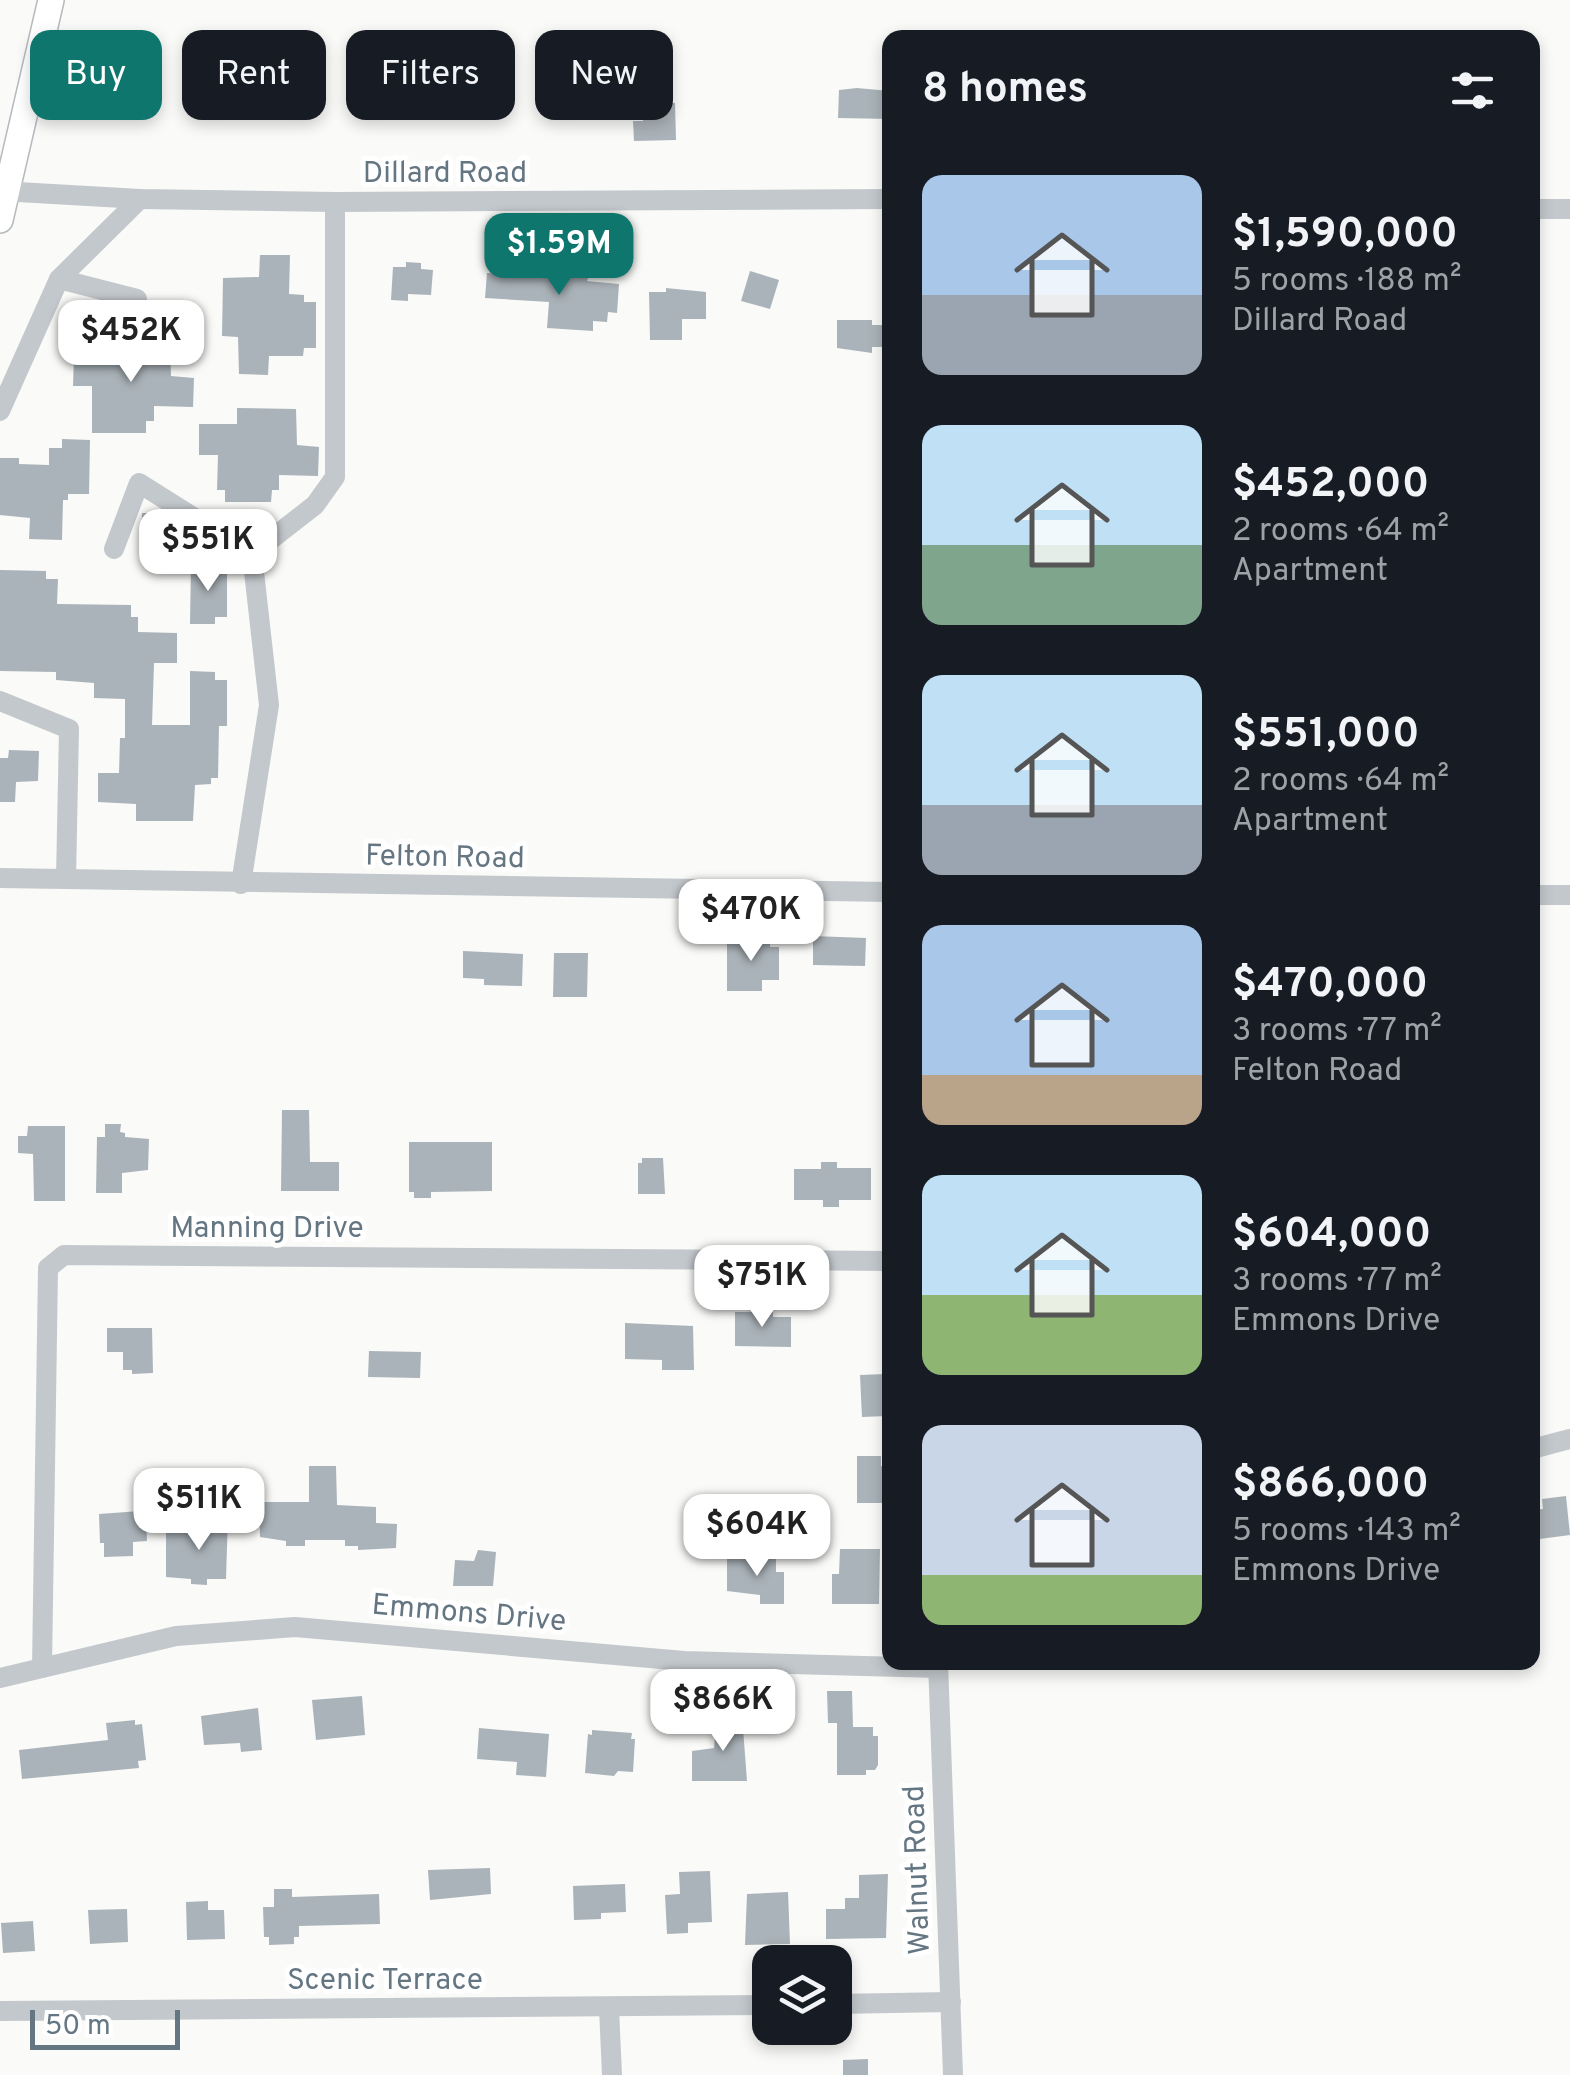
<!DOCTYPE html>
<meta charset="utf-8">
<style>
:root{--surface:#171b24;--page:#20242c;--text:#f1f3f6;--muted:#9ea1a6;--accent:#0f766e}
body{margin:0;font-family:Overpass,sans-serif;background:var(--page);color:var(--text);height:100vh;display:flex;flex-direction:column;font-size:38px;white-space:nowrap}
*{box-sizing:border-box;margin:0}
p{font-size:32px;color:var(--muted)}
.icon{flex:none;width:55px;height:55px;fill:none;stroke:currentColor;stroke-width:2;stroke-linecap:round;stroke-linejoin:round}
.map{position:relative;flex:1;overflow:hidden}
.drawer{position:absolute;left:882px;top:30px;width:658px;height:1640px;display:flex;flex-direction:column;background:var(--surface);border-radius:20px;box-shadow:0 5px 15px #0003}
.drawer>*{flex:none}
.banner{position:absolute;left:30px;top:30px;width:702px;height:90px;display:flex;gap:20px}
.tools{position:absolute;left:752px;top:1945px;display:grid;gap:20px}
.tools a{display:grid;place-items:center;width:100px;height:100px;border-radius:20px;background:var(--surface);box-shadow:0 5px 15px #0003;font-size:50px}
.scale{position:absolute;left:30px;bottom:25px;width:150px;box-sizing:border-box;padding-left:10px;border:5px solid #657683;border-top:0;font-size:28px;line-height:35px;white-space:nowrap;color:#657683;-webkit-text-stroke:8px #fff;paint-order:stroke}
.price{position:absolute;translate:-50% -85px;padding:0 22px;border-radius:20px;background:#fff;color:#222;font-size:32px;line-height:65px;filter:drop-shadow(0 2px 5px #0008)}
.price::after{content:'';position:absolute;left:50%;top:60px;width:30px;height:22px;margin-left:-15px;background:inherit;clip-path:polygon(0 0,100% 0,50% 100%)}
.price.current{background:var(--accent);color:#fff}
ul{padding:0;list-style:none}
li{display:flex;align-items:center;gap:30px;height:250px;padding:0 40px}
li span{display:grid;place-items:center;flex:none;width:280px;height:200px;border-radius:20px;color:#555}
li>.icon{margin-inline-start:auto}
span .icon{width:120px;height:120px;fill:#fffc;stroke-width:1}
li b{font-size:42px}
h2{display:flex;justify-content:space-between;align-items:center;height:120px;padding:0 40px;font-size:42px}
.tag{padding:0 35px;border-radius:20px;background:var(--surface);box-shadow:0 5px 15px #0003;font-size:35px;line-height:90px}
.tag.current{background:var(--accent);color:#fff}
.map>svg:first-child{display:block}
</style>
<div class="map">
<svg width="1570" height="2075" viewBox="0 0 1570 2075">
<rect width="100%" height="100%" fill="#fafaf8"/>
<g fill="#aab3b9">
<path d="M597 77V91H604V120H554V102H568V92H573V78Z"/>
<path d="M857 88 890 91V119L838 118 839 90Z"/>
<path d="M642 103H675L676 140 634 141 633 121H643Z"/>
<path d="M260 255H290L289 294 304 295V302H316V348H304L303 356H269L268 375 239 374 238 337 222 336 223 278 259 277Z"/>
<path d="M406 262 421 263V269L433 270 431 295 408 294V301L391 300 393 267H406Z"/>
<path d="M750 271 779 280 770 309 741 301Z"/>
<path d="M487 273 588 278 587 281 619 284 617 313 608 312 607 322 593 321V331L547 328 549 302 485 298Z"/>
<path d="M666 288 706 292V319H682V340H650L649 292H666Z"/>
<path d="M837 320H872V325H886V347H872V353L837 348Z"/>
<path d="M112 339 170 340 171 376 194 378 193 407 154 406V421H146V433H92V386H73L74 356 112 355Z"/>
<path d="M237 408 296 409 297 445 319 447 318 476 279 475V490H272L271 502H225V490H217L218 455H199V424H237Z"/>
<path d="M62 439 90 440 89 494H68V500H63L62 540 29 539 30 518 0 515V458H19V464L49 465V448H62Z"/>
<path d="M142 513H158L157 520 175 522 174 555H140Z"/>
<path d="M191 564 216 565V571H227V617H215V624H190Z"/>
<path d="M0 570 46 571V579H58L57 604 131 605V617H138V632L177 633V663H154L152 725H190V671L215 672V680H227V726H219L218 778H211V784L195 785 193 821H136V804L98 802V773H119L120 738H125V699L94 698V683L56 680V672L0 671Z"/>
<path d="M9 750 39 751 38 781 16 782 15 802H0V758H8Z"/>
<path d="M813 936 866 938 865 966 813 965Z"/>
<path d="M727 938H753V943H770V947H779V980H762V991H727Z"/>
<path d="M463 951 523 954 522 986 484 985V979L463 978Z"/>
<path d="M554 953H588L587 997H553Z"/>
<path d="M282 1110H309L310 1162H339V1191H281Z"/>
<path d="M105 1124H121L120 1132 125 1133V1137L149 1139 148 1170 122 1173V1193H96L97 1137H105Z"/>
<path d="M28 1126H65V1201H34L33 1154 18 1153V1136H27Z"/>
<path d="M409 1142H492V1191L431 1192V1198H414V1192H409Z"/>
<path d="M642 1158H663L665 1194H638V1163H642Z"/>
<path d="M821 1162H837V1168H871V1200H839V1207H823V1200H794V1169H821Z"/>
<path d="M735 1312H773V1317H791V1347L735 1346Z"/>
<path d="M625 1323 693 1326 694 1370H662V1360L625 1359Z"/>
<path d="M107 1328H152L153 1373 132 1374V1370H123V1352H107Z"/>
<path d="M369 1351 421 1352 420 1378 368 1377Z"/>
<path d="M886 1374 887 1416 862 1417 860 1375Z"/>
<path d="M857 1456H881V1466H890L888 1503H857Z"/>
<path d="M309 1466H336L337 1505 376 1507V1523L397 1524 396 1548 358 1550V1546H345V1540H305V1546H286V1541L260 1537 259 1502H309Z"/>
<path d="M1566 1496 1570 1535 1532 1540V1510L1543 1509 1542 1499Z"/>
<path d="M140 1511 146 1513 147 1541 133 1542V1556L104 1557V1543H100L99 1514Z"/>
<path d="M209 1515H228L226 1579H207V1585L191 1584V1579L166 1577V1532H209Z"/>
<path d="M840 1549H880L879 1604H832V1574H839Z"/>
<path d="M478 1550 496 1552 493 1586H453L455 1560 474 1561Z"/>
<path d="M727 1559H776V1572H784V1604H760V1595L727 1591Z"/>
<path d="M827 1691H852L853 1727H873V1736H878V1765L875 1770H866V1775H837V1723H828Z"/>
<path d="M362 1696 365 1735 316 1740 312 1700Z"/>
<path d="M258 1708 262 1750 241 1752 240 1743 204 1745 201 1716Z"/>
<path d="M717 1715H742L747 1781H692V1751L714 1748Z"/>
<path d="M135 1720V1725L142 1724 146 1760 138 1761 139 1768 22 1779 19 1750 108 1740 106 1723Z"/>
<path d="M479 1728 549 1734 546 1777 516 1775 517 1762 477 1759Z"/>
<path d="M592 1730 632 1733 631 1739H635L633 1772 618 1771 614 1776 585 1773 588 1734 592 1735Z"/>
<path d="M490 1868 491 1894 430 1900 428 1870Z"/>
<path d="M710 1871 712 1922 688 1923V1933L667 1934 665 1895 680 1894 679 1872Z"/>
<path d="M888 1874 886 1938 826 1939V1909H845V1898H859V1875Z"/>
<path d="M625 1884 626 1912 601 1913V1919L574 1920 573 1886Z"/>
<path d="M274 1889H292V1897L379 1894 380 1924 299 1926V1937H294V1944L269 1945V1937H264L263 1907H274Z"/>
<path d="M788 1892 790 1944 745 1945 747 1894Z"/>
<path d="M208 1901V1910H224L225 1939 187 1940 186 1902Z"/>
<path d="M127 1909 128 1942 90 1944 88 1910Z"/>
<path d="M33 1921 35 1951 3 1953 1 1923Z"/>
<path d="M868 2059V2075H843V2060Z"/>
</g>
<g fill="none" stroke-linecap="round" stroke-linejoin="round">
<g stroke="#b5babe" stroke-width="28">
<path id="major" d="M0 220 51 0"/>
</g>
<g stroke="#c3c8cc" stroke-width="20">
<path d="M0 191 140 199 335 202 890 199"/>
<path d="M1532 209H1570"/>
<path d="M59 279 137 299"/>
<path d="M0 411 59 279 140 199"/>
<path d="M114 549 139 483 252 554"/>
<path d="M252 554 315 505 335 477V202"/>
<path d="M0 701 69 729 66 879"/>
<path d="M0 878 890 892"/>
<path d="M241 884 269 705 252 554"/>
<path d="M1532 895H1570"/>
<path d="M1532 1449 1570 1439"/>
<path d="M938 1662 953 2075"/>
<path d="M42 1668 48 1268 64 1255 890 1261"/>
<path d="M0 1678 176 1636 295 1627 684 1661 938 1668"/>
<path d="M835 2004 951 2002"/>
<path d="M609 2008 612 2075"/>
<path d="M0 2011 770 2005"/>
</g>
<use href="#major" stroke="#fff" stroke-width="25"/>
</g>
<g text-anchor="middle" stroke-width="10" stroke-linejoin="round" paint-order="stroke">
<g font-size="30" fill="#657683" stroke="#fff">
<text x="445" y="182">Dillard Road</text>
<text transform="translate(445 856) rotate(1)" y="10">Felton Road</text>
<text x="267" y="1237">Manning Drive</text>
<text transform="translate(469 1612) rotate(5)" y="10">Emmons Drive</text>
<text transform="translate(916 1870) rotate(-92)" y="10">Walnut Road</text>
<text x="385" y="1989">Scenic Terrace</text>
</g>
</g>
</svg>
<div class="tools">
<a><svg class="icon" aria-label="layers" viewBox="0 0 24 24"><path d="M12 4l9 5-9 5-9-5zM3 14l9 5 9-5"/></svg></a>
</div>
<div class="scale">50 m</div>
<b class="price current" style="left:559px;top:298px">$1.59M</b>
<b class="price" style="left:131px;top:385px">$452K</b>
<b class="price" style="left:208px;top:594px">$551K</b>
<b class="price" style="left:751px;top:964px">$470K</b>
<b class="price" style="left:762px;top:1330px">$751K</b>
<b class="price" style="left:199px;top:1553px">$511K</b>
<b class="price" style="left:757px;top:1579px">$604K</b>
<b class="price" style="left:723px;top:1754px">$866K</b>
<div class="banner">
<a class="tag current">Buy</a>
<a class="tag">Rent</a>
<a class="tag">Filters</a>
<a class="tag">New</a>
</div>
<section class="drawer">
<h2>8 homes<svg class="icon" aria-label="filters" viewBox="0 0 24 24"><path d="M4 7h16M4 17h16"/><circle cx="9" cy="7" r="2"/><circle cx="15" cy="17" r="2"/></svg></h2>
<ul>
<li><span style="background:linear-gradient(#a9c7e8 60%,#9aa5b1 0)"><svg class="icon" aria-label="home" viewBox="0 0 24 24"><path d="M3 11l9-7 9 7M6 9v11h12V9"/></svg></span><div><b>$1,590,000</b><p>5 rooms · 188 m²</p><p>Dillard Road</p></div></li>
<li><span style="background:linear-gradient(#bfe0f5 60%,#7fa58c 0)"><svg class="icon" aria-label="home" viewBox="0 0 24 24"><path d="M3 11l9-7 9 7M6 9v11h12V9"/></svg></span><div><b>$452,000</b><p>2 rooms · 64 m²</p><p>Apartment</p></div></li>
<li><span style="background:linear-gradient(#bfe0f5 65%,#9aa5b1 0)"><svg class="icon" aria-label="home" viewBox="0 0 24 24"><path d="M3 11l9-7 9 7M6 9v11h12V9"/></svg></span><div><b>$551,000</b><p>2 rooms · 64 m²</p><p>Apartment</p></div></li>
<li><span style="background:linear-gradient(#a9c7e8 75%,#b9a48a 0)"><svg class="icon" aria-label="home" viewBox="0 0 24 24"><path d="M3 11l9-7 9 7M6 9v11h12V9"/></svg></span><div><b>$470,000</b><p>3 rooms · 77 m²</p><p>Felton Road</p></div></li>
<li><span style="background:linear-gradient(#bfe0f5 60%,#8fb573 0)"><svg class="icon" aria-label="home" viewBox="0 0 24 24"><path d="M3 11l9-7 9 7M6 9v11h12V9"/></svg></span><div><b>$604,000</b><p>3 rooms · 77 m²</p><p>Emmons Drive</p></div></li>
<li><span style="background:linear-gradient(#c9d6e8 75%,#8fb573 0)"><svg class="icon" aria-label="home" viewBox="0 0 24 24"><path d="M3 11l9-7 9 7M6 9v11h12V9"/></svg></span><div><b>$866,000</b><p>5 rooms · 143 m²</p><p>Emmons Drive</p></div></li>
</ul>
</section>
</div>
